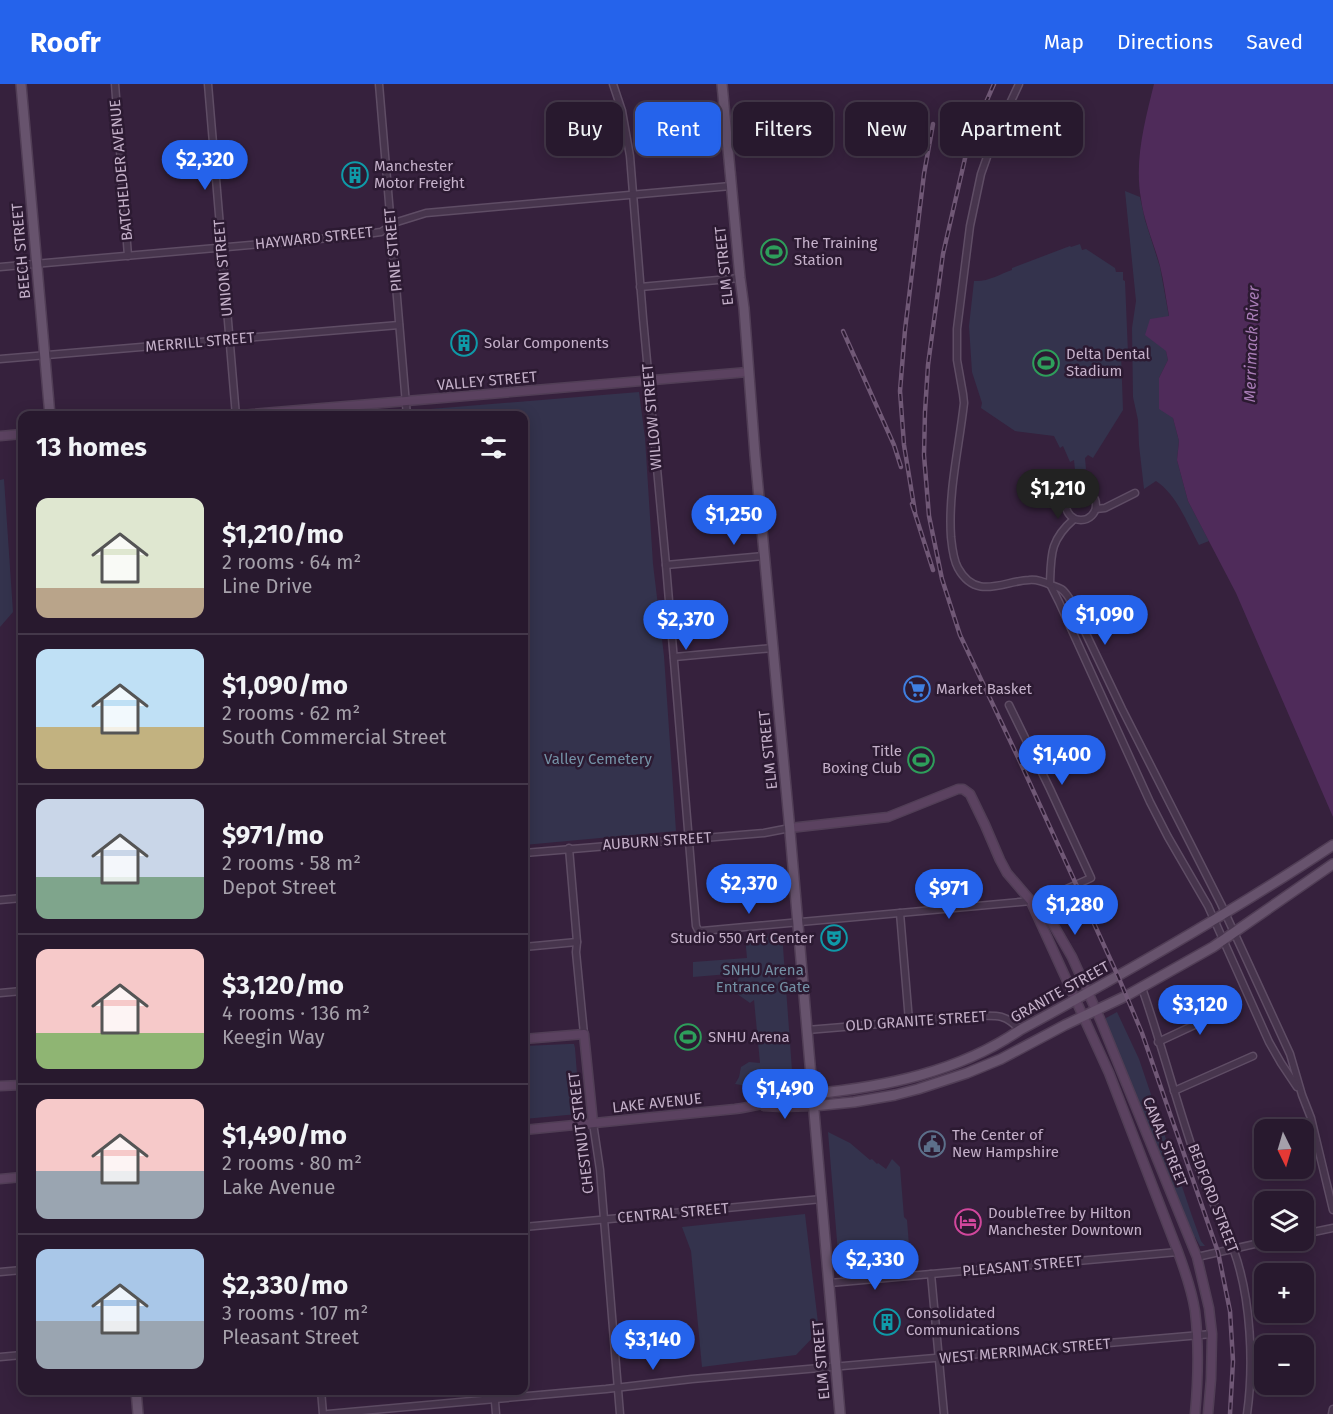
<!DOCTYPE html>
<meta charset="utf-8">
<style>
:root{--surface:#28192e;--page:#34263a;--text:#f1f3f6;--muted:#a5a0aa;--line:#44384a;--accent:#2563eb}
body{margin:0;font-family:"Fira Sans",sans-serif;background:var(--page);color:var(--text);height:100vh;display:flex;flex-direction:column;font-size:22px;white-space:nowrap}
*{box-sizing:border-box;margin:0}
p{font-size:20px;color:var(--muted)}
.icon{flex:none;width:33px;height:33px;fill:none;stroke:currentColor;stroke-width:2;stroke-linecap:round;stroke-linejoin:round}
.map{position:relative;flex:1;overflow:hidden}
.panel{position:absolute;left:18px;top:327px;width:510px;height:984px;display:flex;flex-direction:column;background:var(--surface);border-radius:12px;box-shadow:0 3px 15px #0003,0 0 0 2px var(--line)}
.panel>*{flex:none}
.hud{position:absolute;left:546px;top:18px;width:570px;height:54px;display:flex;gap:12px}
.needle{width:39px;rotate:175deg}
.fabs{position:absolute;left:1254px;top:1035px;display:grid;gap:12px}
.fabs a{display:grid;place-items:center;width:60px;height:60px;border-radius:12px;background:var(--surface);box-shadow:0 3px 15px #0003,0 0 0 2px var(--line);font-size:30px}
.price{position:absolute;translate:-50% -51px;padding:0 14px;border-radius:21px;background:var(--accent);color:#fff;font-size:20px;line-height:39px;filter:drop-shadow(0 2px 3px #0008)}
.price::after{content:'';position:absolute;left:50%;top:36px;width:18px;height:14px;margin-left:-9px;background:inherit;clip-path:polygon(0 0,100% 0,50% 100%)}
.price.selected{background:#222;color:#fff}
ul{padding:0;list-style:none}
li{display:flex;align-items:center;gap:18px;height:150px;padding:0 18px}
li+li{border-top:2px solid var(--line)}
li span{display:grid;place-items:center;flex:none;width:168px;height:120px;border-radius:12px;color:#555}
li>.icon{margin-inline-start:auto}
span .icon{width:72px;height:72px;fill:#fffc;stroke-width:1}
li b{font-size:26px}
h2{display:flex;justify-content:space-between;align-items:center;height:72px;padding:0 18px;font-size:26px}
.pill{padding:0 21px;border-radius:12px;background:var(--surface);box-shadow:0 3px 15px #0003,0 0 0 2px var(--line);font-size:21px;line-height:54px}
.pill.selected{background:var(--accent);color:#fff}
header{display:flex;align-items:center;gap:36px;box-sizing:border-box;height:84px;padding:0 30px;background:var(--accent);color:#fff}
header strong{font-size:28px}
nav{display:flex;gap:33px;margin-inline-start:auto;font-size:21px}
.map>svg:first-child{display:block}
</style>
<header>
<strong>Roofr</strong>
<nav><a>Map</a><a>Directions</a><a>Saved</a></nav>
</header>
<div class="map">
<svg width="1333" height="1330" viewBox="0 0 1333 1330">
<rect width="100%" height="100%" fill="#36213d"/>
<g fill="#34334d">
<path d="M1125 107 1140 113 1145 136 1160 183 1169 233 1166 267 1168 276 1159 294 1173 334 1179 357 1177 376 1188 417 1209 457 1199 461C1187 439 1177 411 1156 397L1144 405 1139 361 1138 336 1133 313 1132 244 1136 217Z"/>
<path d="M1080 160 1082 166 1086 165 1115 184 1116 188H1123V196L1125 197 1128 269 1121 270 1123 326 1093 374 1088 371 1085 374 1086 385 1075 386 1074 376 1070 378 1063 362 1060 364 1054 352 1015 347 981 324 982 319 972 288 969 242 974 197C988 198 1000 190 1012 186V184L1070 162 1071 163Z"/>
<path d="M639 308 645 354 653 480 664 572 676 747 524 761V332L418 331V326Z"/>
<path d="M4 395 13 528 0 543V396Z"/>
<path d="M782 849 793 1000 753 1003 735 1000 739 993 741 983 749 978 760 979 754 916 750 919 733 907 741 889 693 893V878L747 874 745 853Z"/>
<path d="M1117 928 1139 975 1192 1132 1201 1157 1205 1162H1200L1195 1153H1193L1106 938V934Z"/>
<path d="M569 960H574L575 964 580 1029 578 1030 524 1035V962Z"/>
<path d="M828 1048 850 1059 870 1076 872 1075 877 1080 878 1079 886 1085 892 1075 900 1083 904 1133 907 1136 911 1186 840 1193Z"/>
<path d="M805 1130 819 1247 796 1271 702 1283 691 1167 682 1143Z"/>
</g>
<path fill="#4f2b5a" d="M1154 0H1333V733L1236 509 1188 417 1177 376 1179 357 1173 334 1159 325V294L1168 276 1166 267 1145 251 1150 235 1169 232C1166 215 1164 198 1160 182 1154 159 1144 138 1141 115 1134 76 1145 37 1154 0Z"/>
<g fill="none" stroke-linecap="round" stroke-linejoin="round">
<g stroke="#5f4d65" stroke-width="9">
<g id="street">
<path d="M115 0 128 172"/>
<path d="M208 0 236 332"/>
<path d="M379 0 407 332"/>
<path d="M613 0 622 27 630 72 643 234 666 481 696 842 698 846 702 847 745 843 1031 817 1046 814 1091 794 1050 705 1009 621"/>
<path d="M1019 0 993 56 981 90 970 142 957 245V276L963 310 964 319C959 364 948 408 951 453 952 463 953 475 958 484 976 517 1003 497 1029 496 1037 495 1044 498 1051 501 1061 504 1063 505 1069 514L1122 625 1221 820 1290 970 1302 1011 1311 1034 1333 1126"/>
<path d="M0 183 352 152 381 148 397 138 426 129 731 102"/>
<path d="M640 203 740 194"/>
<path d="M0 275 399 241"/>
<circle cx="1081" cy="421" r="15"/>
<path d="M1096 425 1105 424 1135 409"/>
<path d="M666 481 764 472"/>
<path d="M1050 500 1059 518 1150 718 1168 753 1208 822 1269 958 1281 979 1297 1003"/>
<path d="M1050 500C1051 470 1050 456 1074 435"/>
<path d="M674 573 773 564"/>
<path d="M569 764 577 858 576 868 584 950"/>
<path d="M524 769 764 749 790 744"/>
<path d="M0 816 22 814"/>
<path d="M900 829 909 937"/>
<path d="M524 863 577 858"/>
<path d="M1142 904C1162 961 1177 1021 1197 1078 1207 1109 1223 1137 1234 1167 1251 1214 1254 1281 1247 1330"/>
<path d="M0 909 22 907"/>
<path d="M807 946 976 932C997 931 1006 930 1020 946"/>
<path d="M1158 958 1231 924"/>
<path d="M1174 1007 1253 972"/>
<path d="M593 1039 600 1086 620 1330"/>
<path d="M524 1143 822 1115"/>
<path d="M1304 1150 1333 1144"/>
<path d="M1197 1173 1273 1156"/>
<path d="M0 1188 22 1186"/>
<path d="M931 1190 944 1330"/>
<path d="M830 1199 1178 1168"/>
<path d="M0 1273 22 1271"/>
<path d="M321 1306 323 1330"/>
<path d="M494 1306 496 1330"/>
<path d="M328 1330 606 1305 692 1295 1212 1250"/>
<path d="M1332 1330 1333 1325"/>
</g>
</g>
<g stroke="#513e56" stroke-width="11">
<g id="secondary">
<path d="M229 332 748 288"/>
<path d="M0 352 22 350"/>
<path d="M790 744 888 733 958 705H963L970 710 985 741 1000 776 1007 789 1031 817 1050 835 1072 873 1100 935 1197 1173 1209 1224 1212 1250 1211 1295 1208 1330"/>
<path d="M1032 820 1109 989 1178 1168C1185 1187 1192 1207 1195 1227 1199 1260 1198 1297 1195 1330"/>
<path d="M524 955 584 950 593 1039"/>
<path d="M0 1002 22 1001"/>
<path d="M764 1022 782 1023 813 1022"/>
<path d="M524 1046 735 1025C761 1021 786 1014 812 1010"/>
<path d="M0 1095 22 1093"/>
</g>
</g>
<g stroke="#513e56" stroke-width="12">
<g id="primary">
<path d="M21 0 50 332"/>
<path d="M722 0 740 194 744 224 755 371 789 736 840 1330"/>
<path d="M812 1010C884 1003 959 988 1020 946 1127 888 1232 828 1333 761"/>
<path d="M813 1022 854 1018 895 1011 918 1005 967 989 1001 975 1065 941 1126 912 1213 863 1333 780"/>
<path d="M136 1306 138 1330"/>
</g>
</g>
<use href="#street" stroke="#47354d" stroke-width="6"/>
<use href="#secondary" stroke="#5b4260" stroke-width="8"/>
<use href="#primary" stroke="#67536d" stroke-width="9"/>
<g stroke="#705876" stroke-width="4.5">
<g id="rail">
<path d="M994 0 969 57 943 170 928 281 925 328 924 371 929 432 942 495 960 551 1022 682 1118 892 1142 949 1218 1168 1230 1227 1233 1277 1230 1330"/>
<path d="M843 247 894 361 901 383"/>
<path d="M912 420 933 486"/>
<path d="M915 428 904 361 900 307 905 246 924 90 933 40"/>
</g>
</g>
<use href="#rail" stroke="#2c1a32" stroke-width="2" stroke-dasharray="7" stroke-linecap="butt"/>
</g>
<defs>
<g id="building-ring" transform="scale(1.35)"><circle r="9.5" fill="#2c1a32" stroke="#0f9aa8" stroke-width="1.5"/><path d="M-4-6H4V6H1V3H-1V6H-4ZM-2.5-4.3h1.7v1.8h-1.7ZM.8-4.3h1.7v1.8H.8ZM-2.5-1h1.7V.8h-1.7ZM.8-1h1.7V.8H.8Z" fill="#0f9aa8"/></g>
<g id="stadium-ring" transform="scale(1.35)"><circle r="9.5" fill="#2c1a32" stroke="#2e9e5b" stroke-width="1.5"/><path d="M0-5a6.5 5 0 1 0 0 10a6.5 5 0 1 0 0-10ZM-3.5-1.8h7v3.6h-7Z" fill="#2e9e5b"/></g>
<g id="supermarket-ring" transform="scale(1.35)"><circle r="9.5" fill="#2c1a32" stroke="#3f7fe0" stroke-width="1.5"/><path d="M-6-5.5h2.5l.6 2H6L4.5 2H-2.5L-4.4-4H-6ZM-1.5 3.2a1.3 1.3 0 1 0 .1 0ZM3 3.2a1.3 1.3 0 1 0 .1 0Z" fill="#3f7fe0"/></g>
<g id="theatre-ring" transform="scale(1.35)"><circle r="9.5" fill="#2c1a32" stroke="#0f9aa8" stroke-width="1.5"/><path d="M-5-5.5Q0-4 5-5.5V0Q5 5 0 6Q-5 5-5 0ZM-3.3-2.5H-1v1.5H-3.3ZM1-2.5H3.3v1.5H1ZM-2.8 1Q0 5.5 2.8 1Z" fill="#0f9aa8"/></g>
<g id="civic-ring" transform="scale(1.35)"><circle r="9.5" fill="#2c1a32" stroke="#5c6f8a" stroke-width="1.5"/><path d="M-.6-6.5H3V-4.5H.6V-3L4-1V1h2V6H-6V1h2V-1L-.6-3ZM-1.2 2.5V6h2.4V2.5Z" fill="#5c6f8a"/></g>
<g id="hotel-ring" transform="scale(1.35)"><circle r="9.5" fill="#2c1a32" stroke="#d1479c" stroke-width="1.5"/><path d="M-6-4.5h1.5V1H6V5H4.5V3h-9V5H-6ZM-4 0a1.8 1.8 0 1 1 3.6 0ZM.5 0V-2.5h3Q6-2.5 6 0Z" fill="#d1479c"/></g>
</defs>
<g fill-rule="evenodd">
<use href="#building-ring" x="355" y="91"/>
<use href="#stadium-ring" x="774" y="168"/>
<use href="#building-ring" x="464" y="259"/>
<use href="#stadium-ring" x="1046" y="279"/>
<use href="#supermarket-ring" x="917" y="605"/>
<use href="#stadium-ring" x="921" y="676"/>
<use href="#theatre-ring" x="834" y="854"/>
<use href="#stadium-ring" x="688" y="953"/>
<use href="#civic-ring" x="932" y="1060"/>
<use href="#hotel-ring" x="968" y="1138"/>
<use href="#building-ring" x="887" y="1238"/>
</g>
<g text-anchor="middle" stroke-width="5" stroke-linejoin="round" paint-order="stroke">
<g font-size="15" fill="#c4b0c9" stroke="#2c1a32" text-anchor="start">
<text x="374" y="87">Manchester<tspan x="374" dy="17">Motor Freight</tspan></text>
<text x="794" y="164">The Training<tspan x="794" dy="17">Station</tspan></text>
<text x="484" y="264">Solar Components</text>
<text x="1066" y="275">Delta Dental<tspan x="1066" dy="17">Stadium</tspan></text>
<text x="936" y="610">Market Basket</text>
<text x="902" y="672" text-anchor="end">Title<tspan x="902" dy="17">Boxing Club</tspan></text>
<text x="814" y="859" text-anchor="end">Studio 550 Art Center</text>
<text x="708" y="958">SNHU Arena</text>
<text x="952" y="1056">The Center of<tspan x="952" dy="17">New Hampshire</tspan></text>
<text x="988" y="1134">DoubleTree by Hilton<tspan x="988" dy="17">Manchester Downtown</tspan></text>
<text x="906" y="1234">Consolidated<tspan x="906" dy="17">Communications</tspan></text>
</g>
<g font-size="15" fill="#c4b0c9" stroke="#2c1a32">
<text transform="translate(121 86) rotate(-95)" y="5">BATCHELDER AVENUE</text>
<text transform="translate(314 154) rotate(-6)" y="5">HAYWARD STREET</text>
<text transform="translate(393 166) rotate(-95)" y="5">PINE STREET</text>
<text transform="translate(21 167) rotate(-95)" y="5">BEECH STREET</text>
<text transform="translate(724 182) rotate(-96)" y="5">ELM STREET</text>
<text transform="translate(223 184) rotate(-95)" y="5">UNION STREET</text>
<text transform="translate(200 258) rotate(-5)" y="5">MERRILL STREET</text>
<text transform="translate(487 297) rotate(-5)" y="5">VALLEY STREET</text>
<text transform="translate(652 333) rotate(-95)" y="5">WILLOW STREET</text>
<text transform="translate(768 666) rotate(-96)" y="5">ELM STREET</text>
<text transform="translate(657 757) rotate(-4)" y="5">AUBURN STREET</text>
<text transform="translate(1060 908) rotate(-29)" y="5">GRANITE STREET</text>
<text transform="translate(916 937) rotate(-4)" y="5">OLD GRANITE STREET</text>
<text transform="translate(657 1019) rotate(-6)" y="5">LAKE AVENUE</text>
<text transform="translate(581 1049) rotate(-97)" y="5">CHESTNUT STREET</text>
<text transform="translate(1165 1058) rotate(68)" y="5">CANAL STREET</text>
<text transform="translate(1213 1114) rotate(69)" y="5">BEDFORD STREET</text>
<text transform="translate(673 1129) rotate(-5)" y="5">CENTRAL STREET</text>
<text transform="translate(1022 1182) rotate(-5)" y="5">PLEASANT STREET</text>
<text transform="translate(1025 1267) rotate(-5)" y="5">WEST MERRIMACK STREET</text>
<text transform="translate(821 1276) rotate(-95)" y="5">ELM STREET</text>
</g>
<g font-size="15" fill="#7491a5" stroke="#2c1a32">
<text x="598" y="680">Valley Cemetery</text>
<text x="763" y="891">SNHU Arena<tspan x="763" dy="17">Entrance Gate</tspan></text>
</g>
<g font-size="16" font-style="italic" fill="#a97db7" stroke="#2c1a32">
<text transform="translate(1251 260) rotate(-88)" y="6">Merrimack River</text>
</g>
</g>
</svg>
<div class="fabs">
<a><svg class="needle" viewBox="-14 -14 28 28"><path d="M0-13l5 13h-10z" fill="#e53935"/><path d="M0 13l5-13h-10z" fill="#a5a0aa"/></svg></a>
<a><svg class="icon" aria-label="layers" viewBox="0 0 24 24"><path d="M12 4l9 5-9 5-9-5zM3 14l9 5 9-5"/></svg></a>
<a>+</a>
<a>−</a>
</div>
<b class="price" style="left:205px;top:107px">$2,320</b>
<b class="price selected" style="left:1058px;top:436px">$1,210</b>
<b class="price" style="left:734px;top:462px">$1,250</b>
<b class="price" style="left:1105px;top:562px">$1,090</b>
<b class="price" style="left:686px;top:567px">$2,370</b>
<b class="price" style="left:1062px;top:702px">$1,400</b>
<b class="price" style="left:749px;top:831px">$2,370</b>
<b class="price" style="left:949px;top:836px">$971</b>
<b class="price" style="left:1075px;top:852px">$1,280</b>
<b class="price" style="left:1200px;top:952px">$3,120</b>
<b class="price" style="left:785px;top:1036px">$1,490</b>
<b class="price" style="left:875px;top:1207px">$2,330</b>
<b class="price" style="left:653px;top:1287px">$3,140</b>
<div class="hud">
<a class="pill">Buy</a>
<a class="pill selected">Rent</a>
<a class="pill">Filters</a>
<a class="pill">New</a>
<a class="pill">Apartment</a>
</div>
<section class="panel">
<h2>13 homes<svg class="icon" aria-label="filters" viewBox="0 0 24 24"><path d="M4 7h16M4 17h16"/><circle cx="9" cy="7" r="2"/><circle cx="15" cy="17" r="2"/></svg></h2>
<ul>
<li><span style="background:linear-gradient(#dfe7d0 75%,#b9a48a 0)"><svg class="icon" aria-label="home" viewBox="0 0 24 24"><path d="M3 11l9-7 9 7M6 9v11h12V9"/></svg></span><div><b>$1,210/mo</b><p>2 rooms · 64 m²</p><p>Line Drive</p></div></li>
<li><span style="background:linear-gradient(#bfe0f5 65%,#c2b280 0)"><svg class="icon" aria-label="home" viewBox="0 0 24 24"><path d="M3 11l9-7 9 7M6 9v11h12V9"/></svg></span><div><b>$1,090/mo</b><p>2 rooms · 62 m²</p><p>South Commercial Street</p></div></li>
<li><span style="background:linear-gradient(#c9d6e8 65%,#7fa58c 0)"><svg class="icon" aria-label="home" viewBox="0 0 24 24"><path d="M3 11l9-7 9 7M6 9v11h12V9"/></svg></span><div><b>$971/mo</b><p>2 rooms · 58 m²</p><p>Depot Street</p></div></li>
<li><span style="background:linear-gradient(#f6c9c9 70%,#8fb573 0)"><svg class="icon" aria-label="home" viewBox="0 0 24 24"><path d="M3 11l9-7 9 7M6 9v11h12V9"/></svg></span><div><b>$3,120/mo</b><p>4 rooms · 136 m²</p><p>Keegin Way</p></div></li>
<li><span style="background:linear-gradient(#f6c9c9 60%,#9aa5b1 0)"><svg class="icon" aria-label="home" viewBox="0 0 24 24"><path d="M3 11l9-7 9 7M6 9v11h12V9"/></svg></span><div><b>$1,490/mo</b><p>2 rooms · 80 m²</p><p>Lake Avenue</p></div></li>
<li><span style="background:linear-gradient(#a9c7e8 60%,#9aa5b1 0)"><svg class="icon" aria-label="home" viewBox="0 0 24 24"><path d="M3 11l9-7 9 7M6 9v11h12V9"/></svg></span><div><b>$2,330/mo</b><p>3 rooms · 107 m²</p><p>Pleasant Street</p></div></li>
</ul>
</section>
</div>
